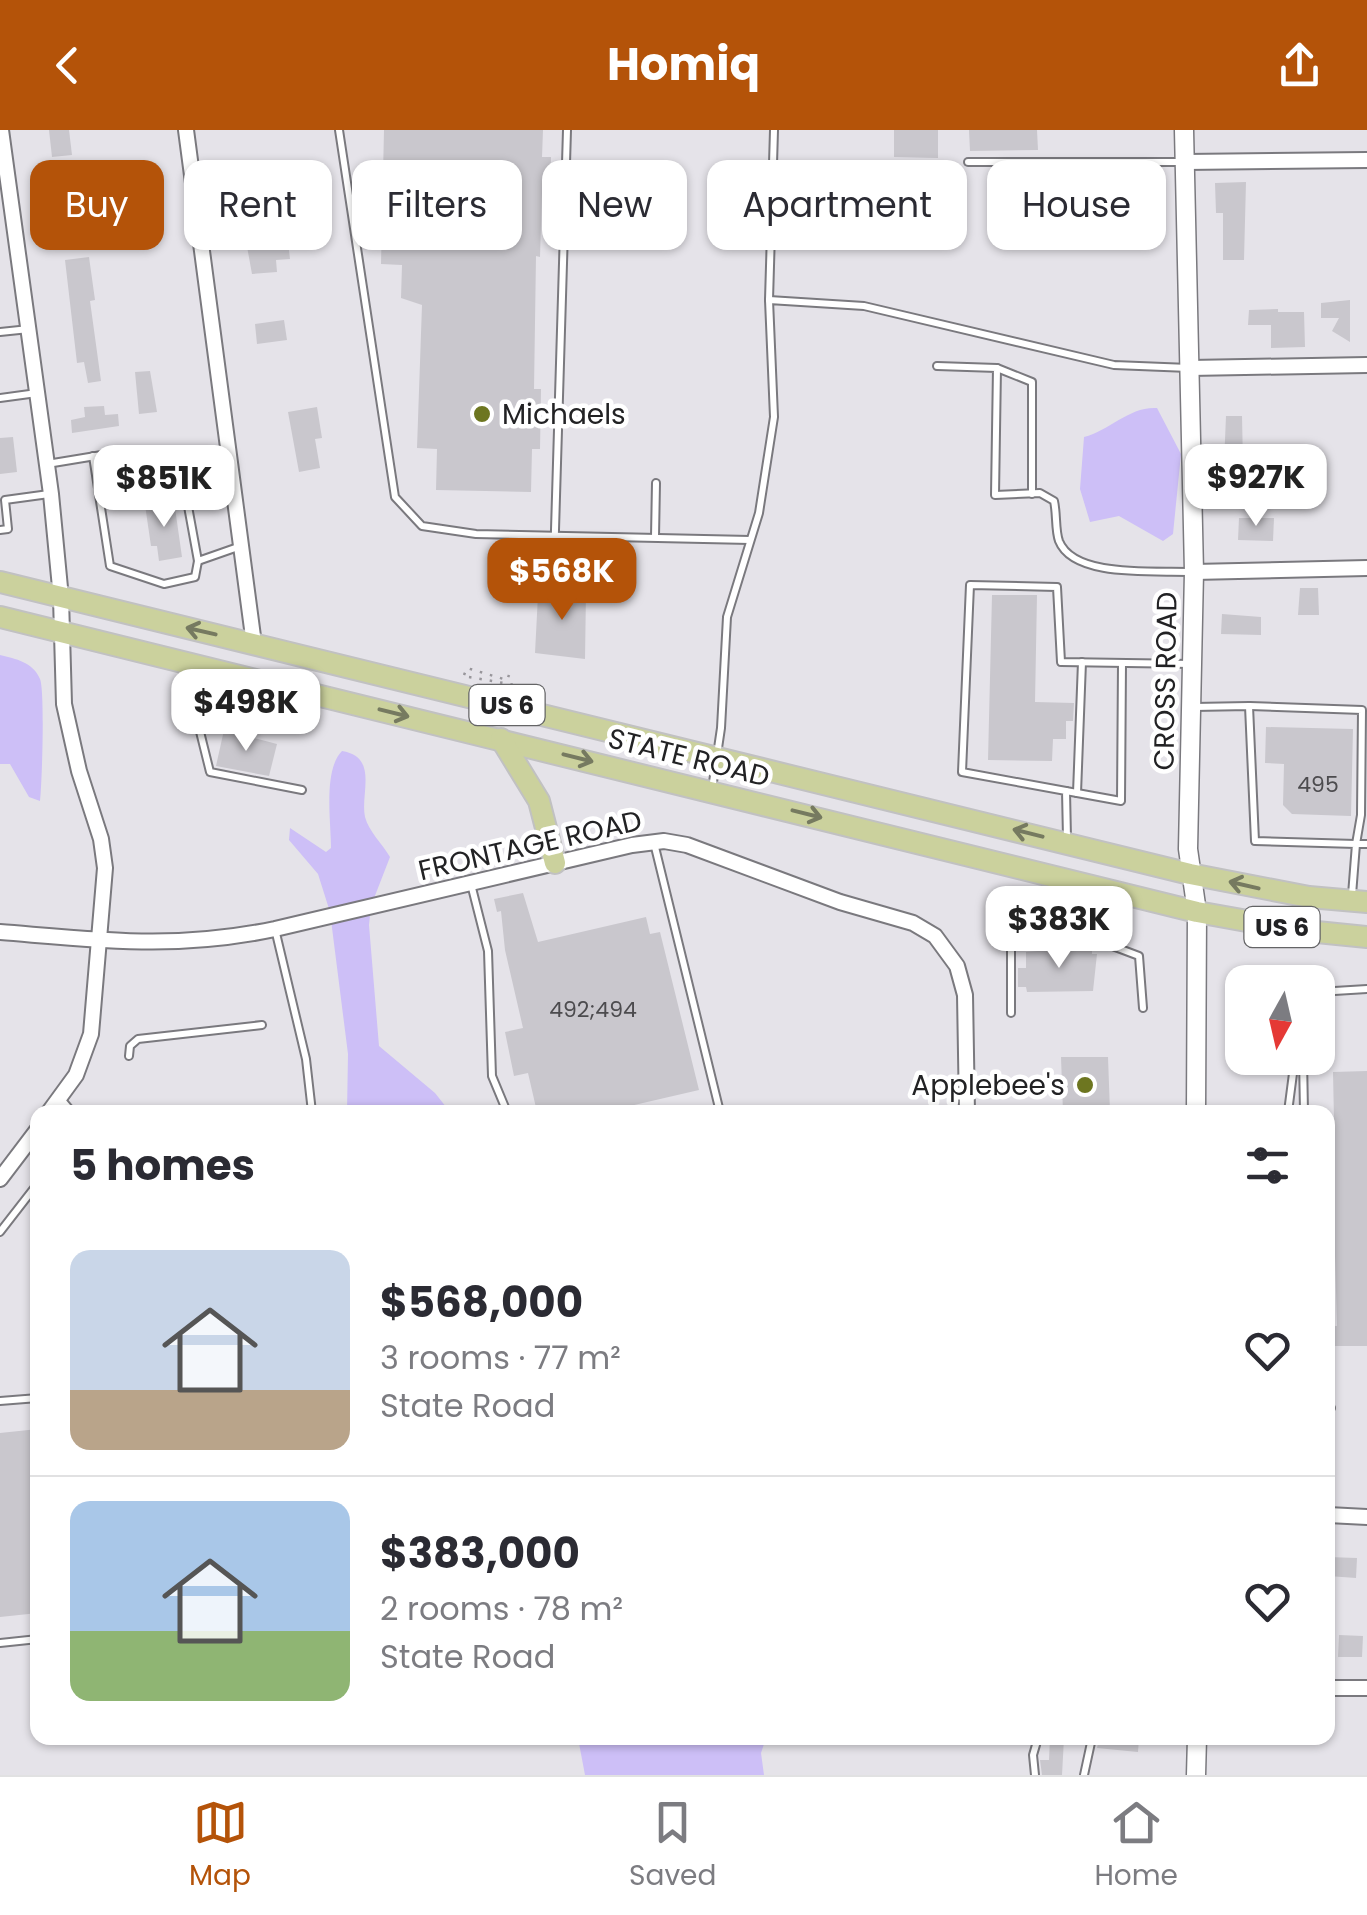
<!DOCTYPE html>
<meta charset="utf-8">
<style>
:root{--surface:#fff;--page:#f7f7f7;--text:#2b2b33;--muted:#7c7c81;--line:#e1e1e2;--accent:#b45309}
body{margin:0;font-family:Poppins,sans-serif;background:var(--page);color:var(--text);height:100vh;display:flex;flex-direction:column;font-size:38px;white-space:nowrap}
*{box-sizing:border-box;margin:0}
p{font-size:32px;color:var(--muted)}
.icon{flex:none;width:55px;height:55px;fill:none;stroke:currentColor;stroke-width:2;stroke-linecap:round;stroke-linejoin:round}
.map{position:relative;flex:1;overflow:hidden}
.panel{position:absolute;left:30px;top:975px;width:1305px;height:640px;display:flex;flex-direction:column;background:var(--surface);border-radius:20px;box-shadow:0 2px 8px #0004}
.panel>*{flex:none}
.hud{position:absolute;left:30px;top:30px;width:1308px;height:90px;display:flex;gap:20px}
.needle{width:65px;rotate:188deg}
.fabs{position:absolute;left:1225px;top:835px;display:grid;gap:20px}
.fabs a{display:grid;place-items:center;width:110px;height:110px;border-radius:20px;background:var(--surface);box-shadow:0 2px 8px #0004;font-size:50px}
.price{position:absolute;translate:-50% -85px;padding:0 22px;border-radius:20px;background:#fff;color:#222;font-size:32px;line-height:65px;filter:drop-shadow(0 2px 5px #0008)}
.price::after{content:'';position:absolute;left:50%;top:60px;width:30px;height:22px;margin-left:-15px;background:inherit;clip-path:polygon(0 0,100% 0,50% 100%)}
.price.current{background:var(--accent);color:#fff}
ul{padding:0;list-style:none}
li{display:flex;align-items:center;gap:30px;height:250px;padding:0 40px}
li+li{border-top:2px solid var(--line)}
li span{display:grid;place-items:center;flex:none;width:280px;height:200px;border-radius:20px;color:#555}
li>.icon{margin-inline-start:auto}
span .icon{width:120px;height:120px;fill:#fffc;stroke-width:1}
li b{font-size:42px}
h2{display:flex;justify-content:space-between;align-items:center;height:120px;padding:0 40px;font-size:42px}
.chip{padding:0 35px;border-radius:20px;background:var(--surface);box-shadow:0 2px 8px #0004;font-size:35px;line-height:90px}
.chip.current{background:var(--accent);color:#fff}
header{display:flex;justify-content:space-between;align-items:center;height:130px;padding:0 40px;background:var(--accent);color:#fff;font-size:45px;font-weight:700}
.tabs{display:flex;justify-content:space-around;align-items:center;height:140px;border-top:2px solid var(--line);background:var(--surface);font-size:28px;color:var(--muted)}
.tabs a{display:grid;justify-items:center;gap:5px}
.tabs .current{color:var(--accent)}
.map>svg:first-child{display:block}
</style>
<header><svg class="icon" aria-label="back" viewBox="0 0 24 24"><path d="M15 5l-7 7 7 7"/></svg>Homiq<svg class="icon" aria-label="share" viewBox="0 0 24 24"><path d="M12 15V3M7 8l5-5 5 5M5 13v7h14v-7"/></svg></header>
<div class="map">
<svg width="1367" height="1645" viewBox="0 0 1367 1645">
<rect width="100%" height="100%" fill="#e5e3e9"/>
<g fill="#cdbff7">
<path d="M1157 278 1181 324 1173 404 1163 411 1119 386 1090 392 1080 359 1084 307C1110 300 1130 276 1157 278Z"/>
<path d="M0 525C16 529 33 532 40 549 45 561 42 654 40 671L29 667 10 634H0Z"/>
<path d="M342 621C379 627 360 664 365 687 369 702 382 713 390 727L371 776 369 795 379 916 435 963 450 982H347L348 924 330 782 318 744 289 710 290 698 326 722 331 718C331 692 323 640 342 621Z"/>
<path d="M578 1608H766L761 1623 764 1645H585Z"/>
</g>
<g fill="#c9c7cd">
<path d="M49 0H69L72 25 52 27Z"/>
<path d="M384 0H543L542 27H551L550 64 542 63 540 127 536 126 534 259H541L540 319H532L531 362 436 360 437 319 417 318 422 175 401 168 402 135 381 134Z"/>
<path d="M894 0H938V28L894 27Z"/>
<path d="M969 0H1037L1038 20 970 21Z"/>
<path d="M1246 52 1244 130H1223V83H1216L1215 53Z"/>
<path d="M77 56 81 88 61 90 57 58Z"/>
<path d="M279 108 280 113 288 112 290 129 276 130 277 142 252 144 246 111Z"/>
<path d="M89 127 95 170 90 171 101 251 88 253 84 232 77 233 65 130Z"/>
<path d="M1350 170V212L1332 201 1339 188H1321V173Z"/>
<path d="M1278 179V182H1304L1305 217 1271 218V195H1248L1249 180Z"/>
<path d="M284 190 287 210 257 214 255 194Z"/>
<path d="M150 241 157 282 139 284 135 242Z"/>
<path d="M104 276 105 285 118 284 119 296 72 303 71 290 85 287 84 277Z"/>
<path d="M317 277 322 308 315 309 320 338 299 342 288 282Z"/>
<path d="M1226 286H1242L1243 334H1224Z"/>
<path d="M13 307 17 342 0 344V308Z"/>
<path d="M174 371 182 427 159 431 157 416H151L145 375Z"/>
<path d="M1239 388H1274L1273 411 1238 410Z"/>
<path d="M556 450 569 451V461L586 462 585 529 535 523 538 465 555 466Z"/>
<path d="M1300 458H1318L1319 485H1298Z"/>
<path d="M992 465H1037L1035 572 1074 573 1073 591H1066V609H1053L1052 631 988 630Z"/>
<path d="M1222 484 1261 487V505L1221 504Z"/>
<path d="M1266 597 1353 599 1351 686 1292 684 1283 675 1284 634 1265 633Z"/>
<path d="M224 600 277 614 269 646 216 636Z"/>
<path d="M523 763 538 812 646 787 650 804 660 802 699 960 604 982H537L528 943 514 946 505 902 523 898 505 820 501 781 497 782 494 769Z"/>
<path d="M1050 820H1092V824H1097L1093 861 1027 862 1026 857H1018V838H1026V822Z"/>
<path d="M1061 927H1108L1110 982H1063Z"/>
<path d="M1367 941V1216H1328V1196H1337L1335 1126H1329V1111H1335L1334 1004H1328V990H1334L1333 942Z"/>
<path d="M38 1299V1483L0 1487V1303Z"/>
<path d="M1328 1427 1357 1428 1356 1448 1328 1446Z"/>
<path d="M1339 1505 1363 1506 1362 1527H1338Z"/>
<path d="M1050 1608H1064L1062 1645H1042L1040 1630H1049Z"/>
<path d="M1099 1608H1139L1138 1622 1097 1618Z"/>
</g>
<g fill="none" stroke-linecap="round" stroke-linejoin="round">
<g stroke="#7a797e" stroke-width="10">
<g id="service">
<path d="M339 0 395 367 422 396 476 404 750 410"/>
<path d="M968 32H1183"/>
<path d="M769 170 774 0"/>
<path d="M0 202 29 199"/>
<path d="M937 236 997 238 995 365 1040 363 1054 371C1057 384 1055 400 1059 411 1074 449 1158 440 1193 442"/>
<path d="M997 238 1032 252V364"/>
<path d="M0 268 37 263"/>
<path d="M93 326 110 436 164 454 195 447 198 431"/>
<path d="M47 334 126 321 179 327 198 431 238 417"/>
<path d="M0 400 8 399 5 370 49 364"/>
<path d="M655 407 656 353"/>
<path d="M501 433H554L567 0"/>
<path d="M184 537 210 642 302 660"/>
<path d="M1250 576 1362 580 1361 685 1356 714H1367"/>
<path d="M1194 577 1249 576 1255 711 1356 714 1352 765"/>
<path d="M712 659 721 598 727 487 759 383 774 287 769 170 864 176 1114 235 1189 238"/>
<path d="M1066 661 1121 671 1122 533"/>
<path d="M1077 663 1082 532"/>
<path d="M1067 708 1066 661 962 642 970 455 1057 457 1061 532 1192 534"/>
<path d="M654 713 720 982"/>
<path d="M471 754 488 821 492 946 507 982"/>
<path d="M275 799 306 929 312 982"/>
<path d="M1318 862 1367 859"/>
<path d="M1011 883V819L1025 804 1078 803 1139 826 1143 878"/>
<path d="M129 926 130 916 138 909 262 895"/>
<path d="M1303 928 1304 982"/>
<path d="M61 969 72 982"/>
<path d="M1288 982 1295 928"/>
<path d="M0 1102 38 1053"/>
<path d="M0 1271 38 1268"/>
<path d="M1328 1278H1331"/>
<path d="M0 1513 38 1509"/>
<path d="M1035 1645 1033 1625 1038 1608"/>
<path d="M1084 1645 1092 1608"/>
</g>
</g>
<g stroke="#7a797e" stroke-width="18">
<g id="minor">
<path d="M1 0 51 364 61 468 64 574 79 641 101 709 105 738 91 904 76 945 49 982"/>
<path d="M186 0 254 514"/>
<path d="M1185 32 1367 30"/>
<path d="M1190 238 1367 235"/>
<path d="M1194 442 1367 438"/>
<path d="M0 802C100 810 175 820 275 799L632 715 664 711 687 715 840 772 913 793 935 806 957 836 965 865 967 982"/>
<path d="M0 1049 38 999"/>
<path d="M1328 1385 1367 1387"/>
<path d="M1328 1558H1367"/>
</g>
</g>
<g stroke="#7a797e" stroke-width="21">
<g id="tertiary">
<path d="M1184 0 1194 442 1188 719 1197 782 1196 982"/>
<path d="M1196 1645 1197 1608"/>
</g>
</g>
<g stroke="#c1c1c2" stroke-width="24">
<g id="primary">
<path d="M0 452 1190 744 1309 767 1367 772"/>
<path d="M0 487 1197 782 1297 800 1367 807"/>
<path d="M501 609 539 671 555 733"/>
</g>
</g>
<g stroke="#98969b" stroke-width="2.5" stroke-dasharray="2.5 8" stroke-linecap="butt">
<path d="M464 545 467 538 507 550 509 545"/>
<path d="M469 547 515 555 514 560"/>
</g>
<use href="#service" stroke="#fff" stroke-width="6"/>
<use href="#minor" stroke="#fff" stroke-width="14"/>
<use href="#tertiary" stroke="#fff" stroke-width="18"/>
<use href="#primary" stroke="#cbd19d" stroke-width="20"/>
</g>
<defs><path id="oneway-shaft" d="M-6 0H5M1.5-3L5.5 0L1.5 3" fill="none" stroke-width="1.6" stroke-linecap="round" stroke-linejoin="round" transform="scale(2.5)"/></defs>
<g stroke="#767a60">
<use href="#oneway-shaft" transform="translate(201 501) rotate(-167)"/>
<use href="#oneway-shaft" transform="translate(394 583) rotate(14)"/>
<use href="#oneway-shaft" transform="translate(578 628) rotate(14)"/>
<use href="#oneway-shaft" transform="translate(807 684) rotate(14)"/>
<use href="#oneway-shaft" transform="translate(1028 703) rotate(-166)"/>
<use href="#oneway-shaft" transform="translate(1244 755) rotate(-167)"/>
</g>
<g fill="#6d7620" stroke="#fff" stroke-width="4">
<circle cx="482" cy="284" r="10"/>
<circle cx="1085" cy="955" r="10"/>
</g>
<g text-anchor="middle" stroke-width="9" stroke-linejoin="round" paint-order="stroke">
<g font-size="22" fill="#4c4b4e">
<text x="1318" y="662">495</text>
<text x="593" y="887">492;494</text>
</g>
<g fill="#fff" stroke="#646466" stroke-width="2.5">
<rect x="469.5" y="555" width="75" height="40" rx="8"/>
<rect x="1244.5" y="777" width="75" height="40" rx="8"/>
</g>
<g font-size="25" font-weight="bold" fill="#222224">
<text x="507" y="584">US 6</text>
<text x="1282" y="806">US 6</text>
</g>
<g font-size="28" fill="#222224" stroke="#fff" text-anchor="start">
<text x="502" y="294">Michaels</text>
<text x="1065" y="965" text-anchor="end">Applebee's</text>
</g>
<g font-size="28" fill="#222224" stroke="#fff">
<text transform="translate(1165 551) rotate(-89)" y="10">CROSS ROAD</text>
<text transform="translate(689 627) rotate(14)" y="10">STATE ROAD</text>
<text transform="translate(530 715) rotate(-13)" y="10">FRONTAGE ROAD</text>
</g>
</g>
</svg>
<div class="fabs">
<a><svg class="needle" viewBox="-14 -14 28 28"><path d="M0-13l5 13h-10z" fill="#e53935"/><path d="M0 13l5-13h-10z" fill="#7c7c81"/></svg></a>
</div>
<b class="price" style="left:1256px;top:399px">$927K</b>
<b class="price" style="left:164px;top:400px">$851K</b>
<b class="price current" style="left:562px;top:493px">$568K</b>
<b class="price" style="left:246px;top:624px">$498K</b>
<b class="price" style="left:1059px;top:841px">$383K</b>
<div class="hud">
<a class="chip current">Buy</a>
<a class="chip">Rent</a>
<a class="chip">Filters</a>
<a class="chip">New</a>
<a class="chip">Apartment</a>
<a class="chip">House</a>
</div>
<section class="panel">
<h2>5 homes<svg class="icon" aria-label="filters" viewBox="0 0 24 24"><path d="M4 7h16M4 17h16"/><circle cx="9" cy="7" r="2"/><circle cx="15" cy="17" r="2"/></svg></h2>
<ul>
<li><span style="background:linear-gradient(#c9d6e8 70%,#b9a48a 0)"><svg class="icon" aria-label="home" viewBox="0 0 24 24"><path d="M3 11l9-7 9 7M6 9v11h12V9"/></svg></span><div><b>$568,000</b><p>3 rooms · 77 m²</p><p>State Road</p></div><svg class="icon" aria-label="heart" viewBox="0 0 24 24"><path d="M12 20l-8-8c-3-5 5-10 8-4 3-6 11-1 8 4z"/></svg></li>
<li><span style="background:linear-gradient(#a9c7e8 65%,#8fb573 0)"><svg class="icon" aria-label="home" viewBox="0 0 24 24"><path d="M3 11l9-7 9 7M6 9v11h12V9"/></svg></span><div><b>$383,000</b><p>2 rooms · 78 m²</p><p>State Road</p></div><svg class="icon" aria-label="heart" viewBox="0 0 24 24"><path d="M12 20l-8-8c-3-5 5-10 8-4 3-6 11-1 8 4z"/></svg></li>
</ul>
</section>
</div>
<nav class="tabs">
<a class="current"><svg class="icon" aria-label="map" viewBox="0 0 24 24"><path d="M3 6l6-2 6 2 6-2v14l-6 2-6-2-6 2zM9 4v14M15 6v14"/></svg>Map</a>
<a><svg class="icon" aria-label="saved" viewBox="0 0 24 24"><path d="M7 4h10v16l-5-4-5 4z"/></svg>Saved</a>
<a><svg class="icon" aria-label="home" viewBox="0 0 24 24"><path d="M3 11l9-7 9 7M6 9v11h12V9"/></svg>Home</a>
</nav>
